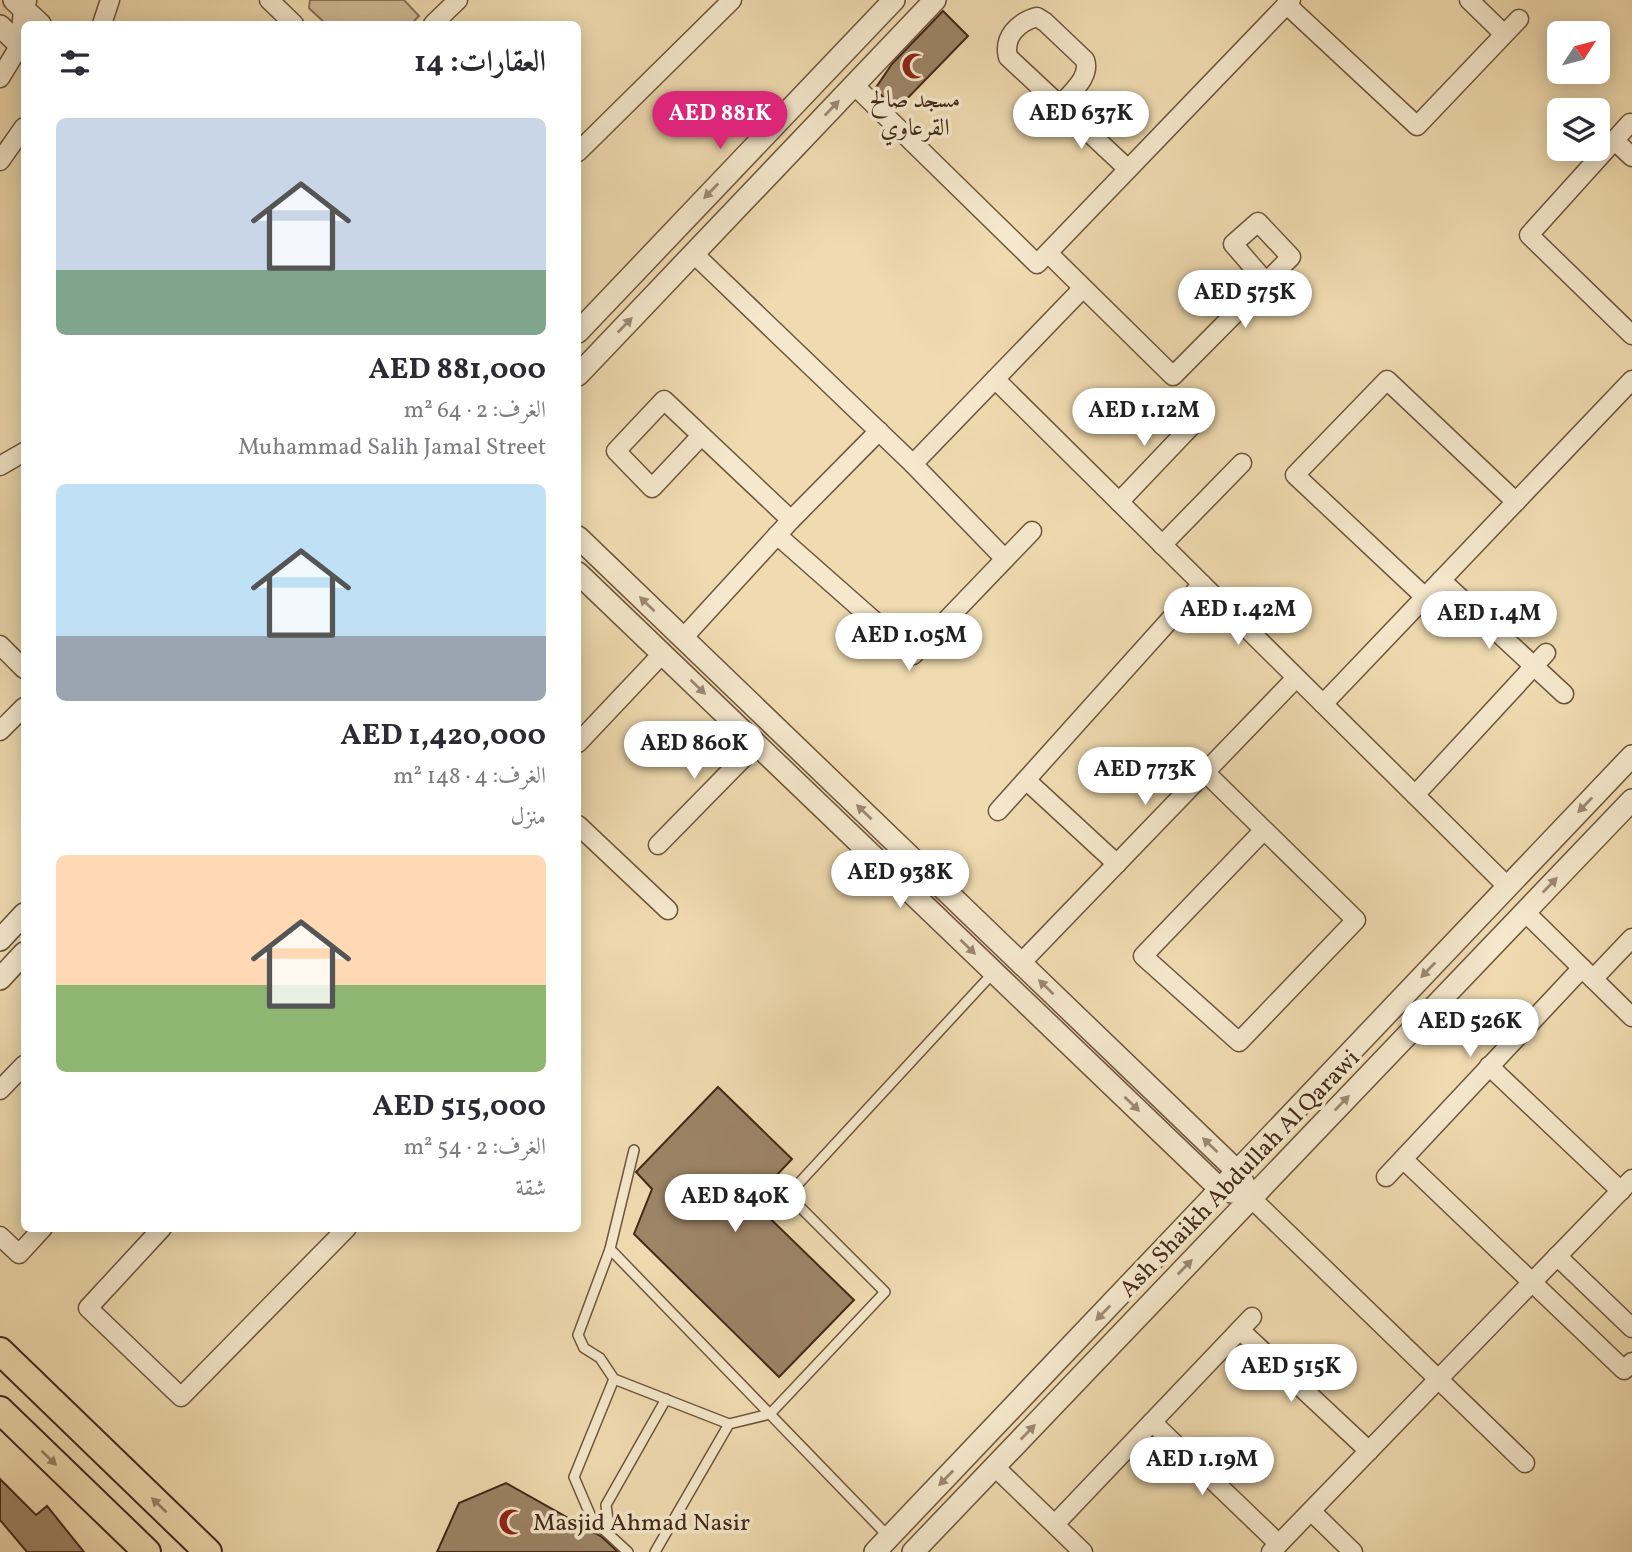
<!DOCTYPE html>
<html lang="ar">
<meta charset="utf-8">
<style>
:root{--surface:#fff;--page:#f7f7f7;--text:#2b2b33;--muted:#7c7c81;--accent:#db2777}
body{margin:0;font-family:Vollkorn,Amiri,serif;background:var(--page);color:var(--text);direction:rtl;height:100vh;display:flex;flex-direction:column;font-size:26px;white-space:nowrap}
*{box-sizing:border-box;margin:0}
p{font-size:23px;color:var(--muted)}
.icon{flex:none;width:38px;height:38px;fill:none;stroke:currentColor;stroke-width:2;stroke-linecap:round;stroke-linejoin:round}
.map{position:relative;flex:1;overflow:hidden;direction:ltr}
.drawer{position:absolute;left:21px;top:21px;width:560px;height:1211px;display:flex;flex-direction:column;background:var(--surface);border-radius:10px;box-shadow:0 4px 18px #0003;direction:rtl}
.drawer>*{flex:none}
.needle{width:46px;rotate:54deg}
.buttons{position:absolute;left:1547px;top:21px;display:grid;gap:14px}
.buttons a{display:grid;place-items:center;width:63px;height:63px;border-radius:10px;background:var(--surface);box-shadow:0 4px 18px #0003;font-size:35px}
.price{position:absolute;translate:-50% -60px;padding:0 16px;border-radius:24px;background:#fff;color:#222;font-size:23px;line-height:46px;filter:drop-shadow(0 2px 4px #0008)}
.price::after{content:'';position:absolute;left:50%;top:42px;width:21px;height:16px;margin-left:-10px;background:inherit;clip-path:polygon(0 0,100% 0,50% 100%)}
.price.on{background:var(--accent);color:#fff}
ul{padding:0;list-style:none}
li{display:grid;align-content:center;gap:14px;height:371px;padding:0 35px}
li span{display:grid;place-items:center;height:217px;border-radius:10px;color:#555}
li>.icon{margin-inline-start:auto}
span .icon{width:126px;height:126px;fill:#fffc;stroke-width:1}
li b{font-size:30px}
h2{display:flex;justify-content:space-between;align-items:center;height:84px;padding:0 35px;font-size:30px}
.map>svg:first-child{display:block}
</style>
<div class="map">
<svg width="1632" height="1552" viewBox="0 0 1632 1552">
<rect width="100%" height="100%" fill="#f0dbb0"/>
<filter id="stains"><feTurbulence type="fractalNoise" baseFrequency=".00286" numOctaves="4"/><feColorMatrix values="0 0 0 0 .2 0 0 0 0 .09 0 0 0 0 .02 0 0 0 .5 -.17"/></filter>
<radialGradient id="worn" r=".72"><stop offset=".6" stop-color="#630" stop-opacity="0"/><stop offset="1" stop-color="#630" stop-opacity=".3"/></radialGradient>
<path fill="#d3bd96" stroke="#8b7257" stroke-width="2" d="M310 0H404L419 16 411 24H326L309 8Z"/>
<g fill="#9d8567" stroke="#432818" stroke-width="2">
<path d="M943 11 968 36 896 110 875 89 892 64Z"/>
<path d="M718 1087 792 1159 752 1201 854 1300 779 1377 634 1234 652 1189 636 1172Z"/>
<path d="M0 1479 36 1515 47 1506 84 1552H27L0 1520Z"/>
<path d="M506 1483 602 1537 618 1552H437L459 1503Z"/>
</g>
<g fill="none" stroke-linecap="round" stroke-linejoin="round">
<g stroke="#6e553e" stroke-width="12">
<g id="service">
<path d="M634 1150 610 1249 888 1536"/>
<path d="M610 1249 578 1335 584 1348 600 1358 614 1379"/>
<path d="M610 1535 606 1505 666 1399"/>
<path d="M628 1552 592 1519 574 1477 614 1379 729 1424"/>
<path d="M655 1552 729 1424 770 1414 885 1292 788 1195 993 973"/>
</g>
</g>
<g stroke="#6e553e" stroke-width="21">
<g id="minor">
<path d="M269 0 294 24"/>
<path d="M1469 0 1504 34"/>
<path d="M1286 4 1417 126 1519 19"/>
<path d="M102 24 110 0"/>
<path d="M433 24 458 0"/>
<path d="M0 78 20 45 23 9 27 1"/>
<path d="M854 85 1037 264 1291 0"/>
<path d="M1061 105C1071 92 1091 77 1085 60L1045 22 1037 17C1018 22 1003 37 1008 57L1128 169"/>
<path d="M1630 123 1529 235 1632 335"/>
<path d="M1614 140 1632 157"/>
<path d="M578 152 732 0"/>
<path d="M0 161 24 127"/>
<path d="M693 253 913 464 1005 559"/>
<path d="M1048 253 1173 376 1291 257 1258 222 1233 244 1266 282"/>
<path d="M995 379 1508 887"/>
<path d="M701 436 652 488 616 451 664 400 791 520"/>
<path d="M913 464 1083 288"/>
<path d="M0 466 24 452"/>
<path d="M1119 502 1197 420"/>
<path d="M777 535 913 655 1032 531"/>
<path d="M1162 545 1242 463"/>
<path d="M1441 580 1564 694"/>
<path d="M1425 597 1295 475 1387 380 1516 502"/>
<path d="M683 638 791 520 879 431"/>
<path d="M0 645 24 669"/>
<path d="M1323 704 1632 380"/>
<path d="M0 731 24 707"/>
<path d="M578 743 663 653"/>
<path d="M1205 772 1356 920 1239 1042 1143 956 1264 830"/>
<path d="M1026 780 1117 864"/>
<path d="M1415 795 1546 653"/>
<path d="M998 811 1202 584"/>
<path d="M578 825 668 910"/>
<path d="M658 845 757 744"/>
<path d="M1525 912 1632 1017"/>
<path d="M1021 963 1296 678"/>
<path d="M1593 979 1632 938"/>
<path d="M1489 1066 1621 1191"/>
<path d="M0 1090 24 1065"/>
<path d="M1403 1159 1624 1370 1632 1362"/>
<path d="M1386 1177 1582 968"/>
<path d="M1251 1198 1525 1463"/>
<path d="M162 1228 88 1308 181 1397 347 1228"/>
<path d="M0 1236 19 1254 43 1228"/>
<path d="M1557 1256 1632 1328"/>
<path d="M1240 1330 1369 1451"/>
<path d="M1152 1422 1279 1544"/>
<path d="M995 1467 1083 1552"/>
<path d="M1311 1511 1353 1552"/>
<path d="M1055 1524 1252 1317"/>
<path d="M1271 1552 1632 1179"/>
</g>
</g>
<g stroke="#6e553e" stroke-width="24">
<g id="tertiary">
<path d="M14 0 40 24"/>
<path d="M0 26 24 49"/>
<path d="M578 332 894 0"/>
<path d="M578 375 935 0"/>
<path d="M578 537 1237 1171 1244 1184"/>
<path d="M578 573 1220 1189 1232 1192"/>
<path d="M0 940 24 914"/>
<path d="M0 979 24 953"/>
<path d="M875 1552 1632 756"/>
<path d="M913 1552 1632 800"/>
</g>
</g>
<g stroke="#432818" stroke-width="30">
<g id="primary">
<path d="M0 1351 208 1552"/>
<path d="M0 1410 147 1552"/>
</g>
</g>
<use href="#service" stroke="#f5e8cc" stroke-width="9"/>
<use href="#minor" stroke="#f5e8cc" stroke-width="18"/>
<use href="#tertiary" stroke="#f5e8cc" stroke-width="21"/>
<use href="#primary" stroke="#f0dbb0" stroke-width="26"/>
</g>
<defs><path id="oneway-solid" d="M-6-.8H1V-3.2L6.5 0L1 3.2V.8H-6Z" transform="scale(1.75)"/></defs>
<g fill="#9c8872">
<use href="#oneway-solid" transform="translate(832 108) rotate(-46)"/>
<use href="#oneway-solid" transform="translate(711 191) rotate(134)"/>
<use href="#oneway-solid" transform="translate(625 325) rotate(-46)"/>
<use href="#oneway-solid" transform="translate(647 604) rotate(-136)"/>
<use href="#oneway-solid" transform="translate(698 687) rotate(44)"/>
<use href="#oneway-solid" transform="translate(1585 805) rotate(134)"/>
<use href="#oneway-solid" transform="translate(864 812) rotate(-136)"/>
<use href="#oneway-solid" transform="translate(1550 885) rotate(-46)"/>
<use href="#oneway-solid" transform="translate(968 947) rotate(44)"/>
<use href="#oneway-solid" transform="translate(1428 970) rotate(134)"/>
<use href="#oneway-solid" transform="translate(1046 987) rotate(-136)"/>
<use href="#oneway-solid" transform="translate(1342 1103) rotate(-46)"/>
<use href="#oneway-solid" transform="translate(1132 1104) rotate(44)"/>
<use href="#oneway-solid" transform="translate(1210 1145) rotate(-136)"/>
<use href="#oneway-solid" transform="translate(1185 1267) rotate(-46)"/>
<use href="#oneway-solid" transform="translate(1103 1313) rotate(134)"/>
<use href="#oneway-solid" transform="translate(1028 1432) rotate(-46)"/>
<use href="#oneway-solid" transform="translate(946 1478) rotate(134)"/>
</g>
<g fill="#9a8264">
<use href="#oneway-solid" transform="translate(49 1458) rotate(44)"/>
<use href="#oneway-solid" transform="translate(159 1505) rotate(-136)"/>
</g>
<defs>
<g id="mosque-bare" transform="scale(2.1)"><path d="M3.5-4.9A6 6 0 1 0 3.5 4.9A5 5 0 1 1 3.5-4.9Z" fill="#8f2418" stroke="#f5e8cc" stroke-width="2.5" paint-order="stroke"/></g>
</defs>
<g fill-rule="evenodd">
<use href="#mosque-bare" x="915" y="66"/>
<use href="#mosque-bare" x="512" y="1522"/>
</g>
<g text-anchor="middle" stroke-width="7" stroke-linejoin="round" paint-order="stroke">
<g font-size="24" fill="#432818" stroke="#f5e8cc">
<text x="915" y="107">مسجد صالح<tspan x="915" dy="28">القرعاوي</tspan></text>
<text x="533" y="1530" text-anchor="start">Masjid Ahmad Nasir</text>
</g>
<g font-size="24" fill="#432818" stroke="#f5e8cc">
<text transform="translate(1239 1173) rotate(-46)" y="8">Ash Shaikh Abdullah Al Qarawi</text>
</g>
</g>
<rect width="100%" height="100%" filter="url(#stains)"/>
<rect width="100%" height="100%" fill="url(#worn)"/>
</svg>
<div class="buttons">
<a><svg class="needle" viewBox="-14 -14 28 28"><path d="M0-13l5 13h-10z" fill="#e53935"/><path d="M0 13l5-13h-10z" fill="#7c7c81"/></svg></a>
<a><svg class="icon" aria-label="layers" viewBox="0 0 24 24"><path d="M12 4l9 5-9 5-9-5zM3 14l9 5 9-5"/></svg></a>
</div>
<b class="price on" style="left:720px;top:151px">AED 881K</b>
<b class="price" style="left:1081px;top:151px">AED 637K</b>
<b class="price" style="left:1245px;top:330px">AED 575K</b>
<b class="price" style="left:1144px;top:448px">AED 1.12M</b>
<b class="price" style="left:1238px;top:647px">AED 1.42M</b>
<b class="price" style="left:1489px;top:651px">AED 1.4M</b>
<b class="price" style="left:909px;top:673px">AED 1.05M</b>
<b class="price" style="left:694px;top:781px">AED 860K</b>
<b class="price" style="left:1145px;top:807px">AED 773K</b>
<b class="price" style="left:900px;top:910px">AED 938K</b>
<b class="price" style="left:1470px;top:1059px">AED 526K</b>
<b class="price" style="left:735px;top:1234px">AED 840K</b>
<b class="price" style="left:1291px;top:1404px">AED 515K</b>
<b class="price" style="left:1202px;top:1497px">AED 1.19M</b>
<section class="drawer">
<h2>العقارات: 14<svg class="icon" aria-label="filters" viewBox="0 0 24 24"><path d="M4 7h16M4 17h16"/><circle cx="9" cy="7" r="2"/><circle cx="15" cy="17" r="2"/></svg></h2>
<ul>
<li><span style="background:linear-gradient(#c9d6e8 70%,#7fa58c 0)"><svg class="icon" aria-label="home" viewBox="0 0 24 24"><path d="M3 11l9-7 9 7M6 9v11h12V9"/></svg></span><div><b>AED 881,000</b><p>الغرف: 2 · 64 m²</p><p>Muhammad Salih Jamal Street</p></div></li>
<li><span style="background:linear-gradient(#bfe0f5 70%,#9aa5b1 0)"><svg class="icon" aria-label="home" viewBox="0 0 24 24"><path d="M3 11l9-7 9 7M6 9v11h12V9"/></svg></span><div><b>AED 1,420,000</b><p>الغرف: 4 · 148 m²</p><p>منزل</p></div></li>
<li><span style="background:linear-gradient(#ffd9b3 60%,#8fb573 0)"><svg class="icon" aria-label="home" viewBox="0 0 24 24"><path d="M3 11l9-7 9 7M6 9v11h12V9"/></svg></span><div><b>AED 515,000</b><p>الغرف: 2 · 54 m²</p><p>شقة</p></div></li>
</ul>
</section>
</div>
